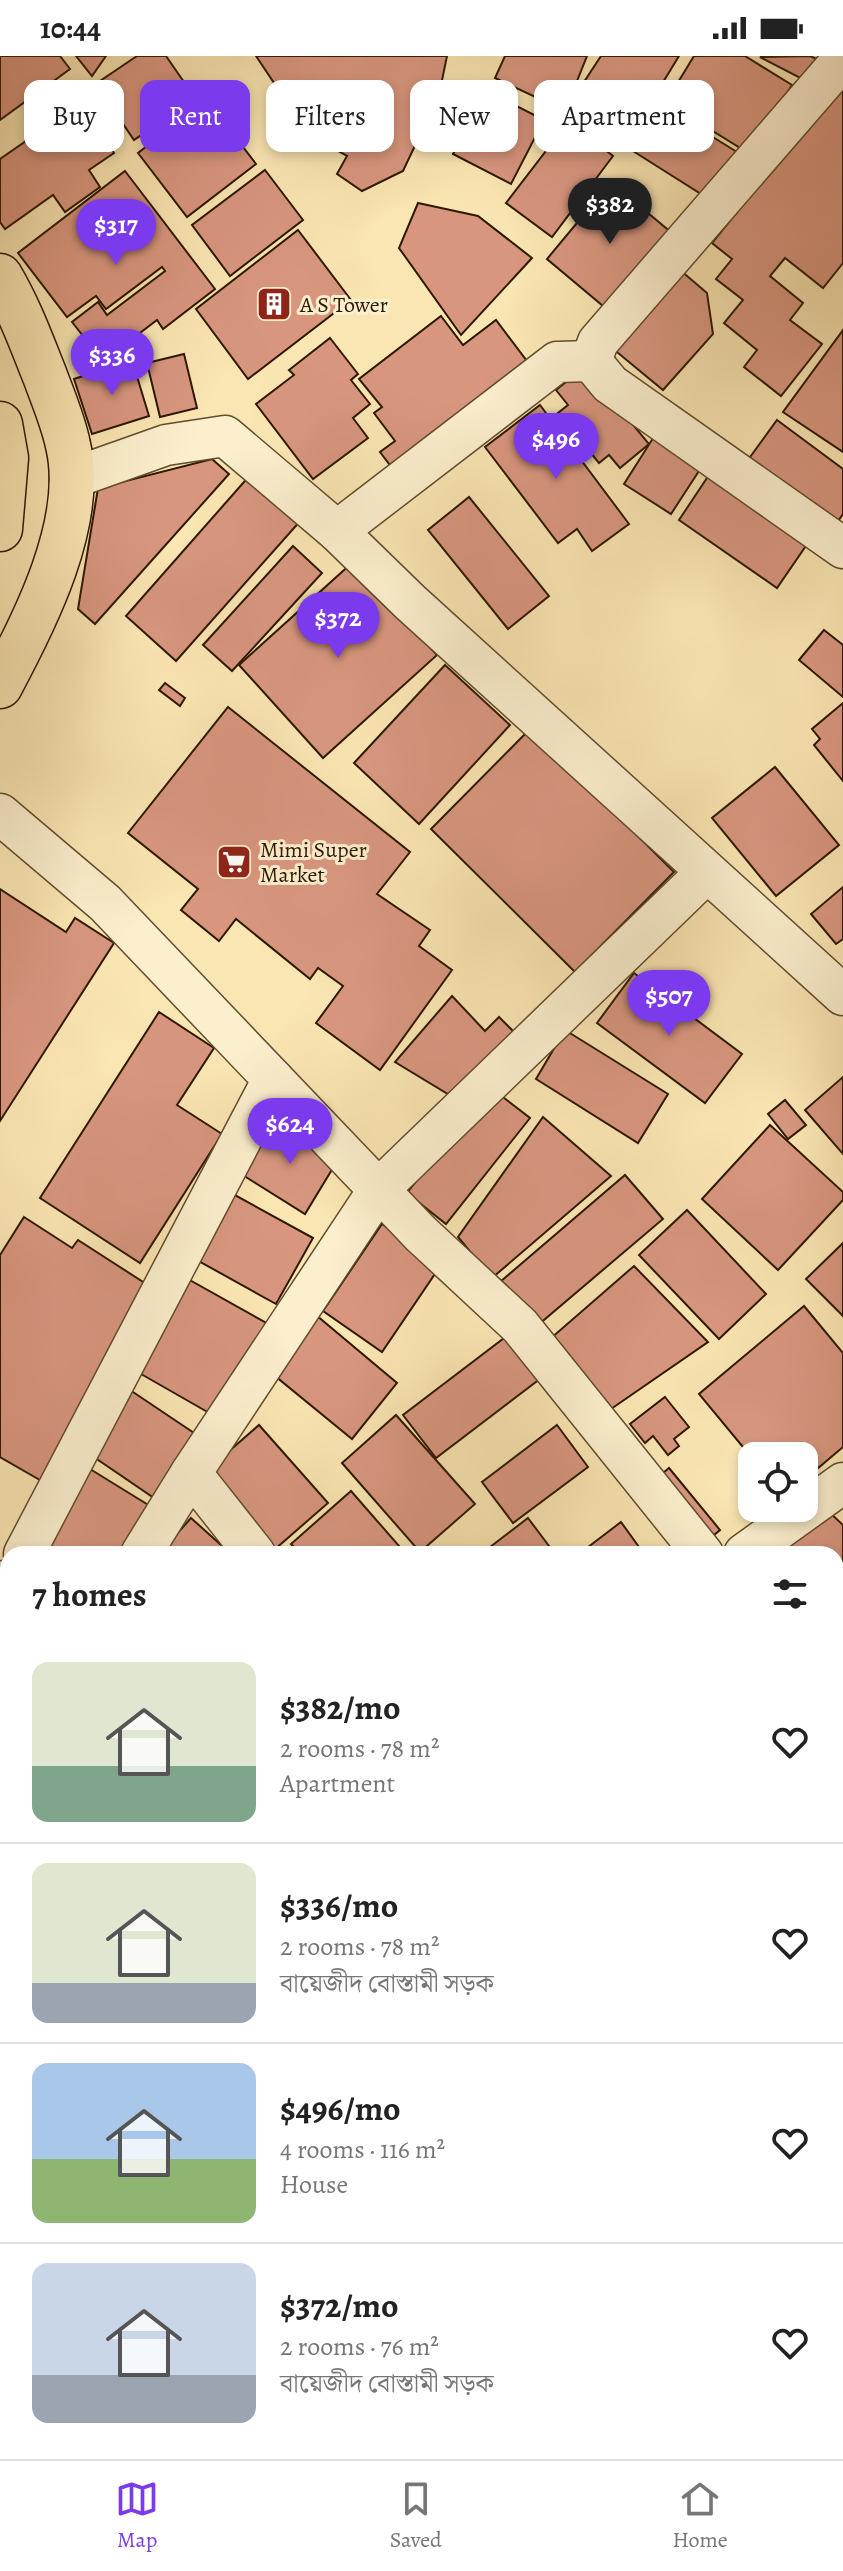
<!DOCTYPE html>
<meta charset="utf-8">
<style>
:root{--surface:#fff;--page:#f2f2f2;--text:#222;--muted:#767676;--line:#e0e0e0;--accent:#7c3aed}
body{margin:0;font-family:Alegreya,"Noto Serif Bengali",serif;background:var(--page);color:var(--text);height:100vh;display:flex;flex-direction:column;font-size:30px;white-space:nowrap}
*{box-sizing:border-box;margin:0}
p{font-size:26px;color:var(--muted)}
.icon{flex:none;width:44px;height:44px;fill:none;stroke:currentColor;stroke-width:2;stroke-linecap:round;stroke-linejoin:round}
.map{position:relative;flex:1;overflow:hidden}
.sheet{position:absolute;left:0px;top:1490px;width:844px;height:914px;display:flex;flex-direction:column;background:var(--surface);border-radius:24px 24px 0 0;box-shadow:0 4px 12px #0003}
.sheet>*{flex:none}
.top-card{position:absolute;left:24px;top:24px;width:796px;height:72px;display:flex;gap:16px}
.controls{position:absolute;left:738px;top:1386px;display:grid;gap:16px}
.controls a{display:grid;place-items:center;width:80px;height:80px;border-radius:16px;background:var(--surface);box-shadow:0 4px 12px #0003;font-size:40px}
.price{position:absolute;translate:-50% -68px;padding:0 18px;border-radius:28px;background:var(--accent);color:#fff;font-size:26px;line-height:52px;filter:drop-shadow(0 2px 4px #0008)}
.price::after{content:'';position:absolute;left:50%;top:48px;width:24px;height:18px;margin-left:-12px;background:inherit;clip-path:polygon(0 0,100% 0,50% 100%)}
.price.current{background:#222;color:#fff}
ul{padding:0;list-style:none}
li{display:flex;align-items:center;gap:24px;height:200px;padding:0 32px}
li+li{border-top:2px solid var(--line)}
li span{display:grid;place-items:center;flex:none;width:224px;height:160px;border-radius:16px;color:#555}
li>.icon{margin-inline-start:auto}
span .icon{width:96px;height:96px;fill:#fffc;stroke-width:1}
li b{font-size:34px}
h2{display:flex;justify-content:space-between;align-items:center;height:96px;padding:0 32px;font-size:34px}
.chip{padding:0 28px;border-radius:16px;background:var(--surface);box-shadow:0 4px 12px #0003;font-size:28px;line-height:72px}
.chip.current{background:var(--accent);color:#fff}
.status{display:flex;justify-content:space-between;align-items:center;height:56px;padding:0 40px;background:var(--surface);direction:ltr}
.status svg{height:22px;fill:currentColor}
.tabs{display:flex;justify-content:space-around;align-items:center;height:112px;border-top:2px solid var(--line);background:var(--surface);font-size:22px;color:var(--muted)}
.tabs a{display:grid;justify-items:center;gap:4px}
.tabs .current{color:var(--accent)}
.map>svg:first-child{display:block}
</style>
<div class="status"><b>10:44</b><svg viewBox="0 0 49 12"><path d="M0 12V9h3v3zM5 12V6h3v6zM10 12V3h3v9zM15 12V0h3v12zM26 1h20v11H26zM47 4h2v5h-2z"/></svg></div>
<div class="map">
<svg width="843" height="2403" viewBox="0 0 843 2403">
<rect width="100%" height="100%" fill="#fae6b3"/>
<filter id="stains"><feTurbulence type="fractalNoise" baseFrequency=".0025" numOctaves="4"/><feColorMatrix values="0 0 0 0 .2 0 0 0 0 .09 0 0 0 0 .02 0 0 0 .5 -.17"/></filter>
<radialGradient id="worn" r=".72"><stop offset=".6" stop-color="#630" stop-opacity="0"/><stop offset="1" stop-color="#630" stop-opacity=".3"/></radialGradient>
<g fill="#d8967f" stroke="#2d1801" stroke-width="2">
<path d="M0 0H60L70 13 0 64Z"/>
<path d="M76 0H106L92 20Z"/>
<path d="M137 0H166L195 42 134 84 117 59 122 55 100 25Z"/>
<path d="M256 0H447L439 39 403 115 362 135 337 118 347 100 299 73 290 51Z"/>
<path d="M505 0H587L565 55 495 22Z"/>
<path d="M601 0H679L626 87 565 55Z"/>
<path d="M694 0H745L792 29 750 98 666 46Z"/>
<path d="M810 0 817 3 806 25 760 1Z"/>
<path d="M843 24V207L823 232 785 202 770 220 803 247 790 264 822 288 781 340 744 311 757 294 724 267 743 244 716 223 732 203 712 187Z"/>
<path d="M485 34 544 64 511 128 453 98Z"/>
<path d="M207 44 256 108 187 161 138 97Z"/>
<path d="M80 48 114 97 89 114 100 131 65 156 53 139 5 173 0 166V103Z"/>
<path d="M661 49 737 96 709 143 633 95Z"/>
<path d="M569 65 613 100 552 181 506 147Z"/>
<path d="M265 114 303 164 230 220 192 169Z"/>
<path d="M125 115 215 233 163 273 157 264 103 305 72 266 98 246 107 259 165 215 162 211 106 253 96 240 67 261 18 197Z"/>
<path d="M611 126 673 178 609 255 547 203Z"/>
<path d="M418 147 478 160 532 202 461 279 399 192Z"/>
<path d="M298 174 351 244 248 323 196 253Z"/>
<path d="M680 214 707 237 713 278 663 334 612 292Z"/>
<path d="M441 260 463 289 496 264 536 317 399 421 380 396 395 385 374 357 382 351 359 323Z"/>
<path d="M843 274V396L783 356Z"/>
<path d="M330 282 358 318 351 324 370 348 353 362 368 382 313 423 256 348 294 319 289 314Z"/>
<path d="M184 298 197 352 160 361 147 307Z"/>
<path d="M132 304 149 360 92 378 74 323Z"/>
<path d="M585 311 649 388 620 412 609 399 599 407 558 357 568 349 556 334Z"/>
<path d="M540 349 629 468 592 495 577 473 558 487 485 391Z"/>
<path d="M777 364 843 413V458L833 472 745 408Z"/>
<path d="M662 368 710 398 671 458 624 428Z"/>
<path d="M212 403 229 418 95 568 78 553 98 432Z"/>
<path d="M713 413 812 481 777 532 679 464Z"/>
<path d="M251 418 302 463 176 605 126 560Z"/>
<path d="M469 441 549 540 508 573 428 474Z"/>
<path d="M293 490 322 517 232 615 203 589Z"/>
<path d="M353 506 437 599 323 702 239 609Z"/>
<path d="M824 574 843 589V641L799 604Z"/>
<path d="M445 609 510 669 419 768 354 707Z"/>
<path d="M165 627 185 642 180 650 159 634Z"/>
<path d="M843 647V725L814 689 820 683 812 673Z"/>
<path d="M228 651 410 796 377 838 430 874 419 890 452 914 380 1014 316 967 343 930 318 912 310 923 236 863 219 885 181 854 198 833 128 777Z"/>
<path d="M530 673 674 816 575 916 431 773Z"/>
<path d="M775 711 839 789 776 840 712 762Z"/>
<path d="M843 831V883L836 888 811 858Z"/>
<path d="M0 833 66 876 75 862 114 887 0 1065Z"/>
<path d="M634 917 742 998 705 1047 597 967Z"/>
<path d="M452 940 485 975 499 961 523 985 461 1046 395 1006Z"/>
<path d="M159 956 214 992 177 1049 222 1078 140 1207 40 1142Z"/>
<path d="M565 974 668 1038 638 1087 536 1023Z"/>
<path d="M843 1021V1098L805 1054Z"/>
<path d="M490 1031 530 1062 446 1168 407 1137Z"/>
<path d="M785 1044 806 1069 788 1083 768 1058Z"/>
<path d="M543 1061 611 1120 492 1222 458 1181Z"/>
<path d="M276 1062 339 1102 305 1158 241 1118Z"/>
<path d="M770 1069 843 1136V1144L778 1214 702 1143Z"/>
<path d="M625 1119 663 1163 538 1269 500 1226Z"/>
<path d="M222 1132 313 1182 276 1248 186 1198Z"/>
<path d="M687 1154 766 1238 719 1283 639 1199Z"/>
<path d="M24 1161 72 1192 78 1184 154 1233 45 1427 0 1401V1199Z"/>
<path d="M382 1168 441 1209 382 1296 323 1255Z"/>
<path d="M843 1187V1260L806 1223Z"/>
<path d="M634 1210 708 1286 611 1353 550 1283Z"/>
<path d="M179 1218 270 1269 218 1362 127 1310Z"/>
<path d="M804 1250 843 1297V1391L804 1424V1400L752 1402 699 1338Z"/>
<path d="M316 1259 397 1327 352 1383 269 1315Z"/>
<path d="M512 1276 545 1319 436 1402 403 1359Z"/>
<path d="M130 1334 200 1381 157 1444 88 1397Z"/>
<path d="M665 1341 689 1371 674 1383 679 1390 668 1399 653 1380 645 1387 630 1368Z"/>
<path d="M396 1359 475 1448 420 1496 342 1407Z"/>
<path d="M259 1369 328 1447 274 1494 205 1416Z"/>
<path d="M557 1369 588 1411 513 1467 482 1426Z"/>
<path d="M669 1412 720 1474 702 1489 650 1428Z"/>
<path d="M90 1413 150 1450 120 1498H46L50 1492 43 1488Z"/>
<path d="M351 1435 406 1498H300L291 1488Z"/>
<path d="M826 1453 843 1469V1543L836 1536V1498H796L789 1491Z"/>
<path d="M191 1462 231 1498H159Z"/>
<path d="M528 1462 555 1498H481Z"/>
<path d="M621 1466 644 1498H579Z"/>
<path d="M8 1542V1662L0 1656V1552Z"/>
<path d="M836 1583 843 1592V1638L836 1644Z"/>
<path d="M0 1660 8 1666V1703L0 1713Z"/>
<path d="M8 1718V1836L0 1828V1729Z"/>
<path d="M843 1728V1831L836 1825V1753Z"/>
<path d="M843 1880V1938L840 1940 836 1935V1885Z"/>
<path d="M836 1980 843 1986V2012L836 2021Z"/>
<path d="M8 2002V2085L0 2074V2008Z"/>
<path d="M0 2172 8 2182V2232L0 2238Z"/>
<path d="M8 2263V2365L0 2354V2269Z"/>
<path d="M0 2362 8 2374V2391L0 2396Z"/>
<path d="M30 2396H101L92 2403H36Z"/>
</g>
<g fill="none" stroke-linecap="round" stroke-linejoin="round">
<g stroke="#604c2e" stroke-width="43">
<g id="minor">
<path d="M591 305 598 286 843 3"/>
<path d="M591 305 610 328 843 492"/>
<path d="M70 423 166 389 225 380 337 475 410 546 843 939"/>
<path d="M337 475 557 306 591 305"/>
<path d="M0 758 105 847 420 1177 520 1270 703 1498"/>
<path d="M191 1417 255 1498"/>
<path d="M24 1498 273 1023"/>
<path d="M141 1498 191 1417 379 1133 707 816"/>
<path d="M744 1498 843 1427"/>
<path d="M0 1536 8 1524"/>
<path d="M0 1931 8 1926"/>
<path d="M843 2127 839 2133 843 2142"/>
<path d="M0 2252 8 2248"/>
<path d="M513 2396 520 2403"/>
<path d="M149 2403 159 2396"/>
</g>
</g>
<g stroke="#2d1801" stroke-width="47">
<g id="primary">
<path d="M0 220C19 252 31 285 45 320 53 342 63 365 68 389 86 465 35 565 0 630"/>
<path d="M0 368 6 402 0 473"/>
</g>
</g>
<use href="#minor" stroke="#fcefce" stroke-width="40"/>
<use href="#primary" stroke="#fae6b3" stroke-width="44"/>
</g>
<defs>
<g id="building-square" transform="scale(1.8)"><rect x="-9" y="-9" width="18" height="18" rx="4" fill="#8f2418" stroke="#fcefce"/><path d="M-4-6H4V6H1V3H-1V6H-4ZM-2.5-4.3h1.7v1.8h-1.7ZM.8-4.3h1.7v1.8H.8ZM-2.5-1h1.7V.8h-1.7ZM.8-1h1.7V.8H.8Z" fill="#fff"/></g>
<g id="supermarket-square" transform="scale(1.8)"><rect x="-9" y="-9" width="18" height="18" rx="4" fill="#8f2418" stroke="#fcefce"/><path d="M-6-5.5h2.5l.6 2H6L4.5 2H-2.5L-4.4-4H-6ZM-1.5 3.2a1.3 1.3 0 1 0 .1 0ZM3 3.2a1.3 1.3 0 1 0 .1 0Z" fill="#fff"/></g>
</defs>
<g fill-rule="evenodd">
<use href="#building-square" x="274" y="248"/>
<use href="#supermarket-square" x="234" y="806"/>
</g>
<g text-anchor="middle" stroke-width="6" stroke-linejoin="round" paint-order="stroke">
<g font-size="22" fill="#2d1801" stroke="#fcefce" text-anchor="start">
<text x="300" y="256">A S Tower</text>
<text x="260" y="801">Mimi Super<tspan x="260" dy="25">Market</tspan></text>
</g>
</g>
<rect width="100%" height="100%" filter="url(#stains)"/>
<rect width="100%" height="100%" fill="url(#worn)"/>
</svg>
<div class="controls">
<a><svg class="icon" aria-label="locate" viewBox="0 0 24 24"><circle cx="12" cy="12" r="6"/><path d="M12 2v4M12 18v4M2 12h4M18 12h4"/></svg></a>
</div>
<b class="price current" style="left:610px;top:190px">$382</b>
<b class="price" style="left:116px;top:211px">$317</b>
<b class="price" style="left:112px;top:341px">$336</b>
<b class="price" style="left:556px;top:425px">$496</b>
<b class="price" style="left:338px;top:604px">$372</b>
<b class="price" style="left:669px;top:982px">$507</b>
<b class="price" style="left:290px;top:1110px">$624</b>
<div class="top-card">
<a class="chip">Buy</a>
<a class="chip current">Rent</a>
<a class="chip">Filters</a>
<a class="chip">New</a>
<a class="chip">Apartment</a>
</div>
<section class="sheet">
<h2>7 homes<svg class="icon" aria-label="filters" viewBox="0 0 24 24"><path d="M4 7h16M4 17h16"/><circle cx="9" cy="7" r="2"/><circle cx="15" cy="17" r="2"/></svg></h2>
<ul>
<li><span style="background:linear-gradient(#dfe7d0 65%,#7fa58c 0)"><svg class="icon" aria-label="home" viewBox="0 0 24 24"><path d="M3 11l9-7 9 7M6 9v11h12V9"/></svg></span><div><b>$382/mo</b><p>2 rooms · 78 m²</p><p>Apartment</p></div><svg class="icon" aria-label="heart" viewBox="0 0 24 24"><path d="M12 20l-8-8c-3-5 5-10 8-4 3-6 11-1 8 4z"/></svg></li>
<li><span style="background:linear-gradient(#dfe7d0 75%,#9aa5b1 0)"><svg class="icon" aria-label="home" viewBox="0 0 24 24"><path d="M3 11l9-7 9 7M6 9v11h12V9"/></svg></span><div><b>$336/mo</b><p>2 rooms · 78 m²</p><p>বায়েজীদ বোস্তামী সড়ক</p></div><svg class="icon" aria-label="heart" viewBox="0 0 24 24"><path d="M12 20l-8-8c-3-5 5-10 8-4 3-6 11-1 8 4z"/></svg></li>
<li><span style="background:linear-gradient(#a9c7e8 60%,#8fb573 0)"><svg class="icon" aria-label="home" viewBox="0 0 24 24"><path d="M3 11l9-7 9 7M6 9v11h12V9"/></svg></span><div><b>$496/mo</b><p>4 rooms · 116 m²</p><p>House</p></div><svg class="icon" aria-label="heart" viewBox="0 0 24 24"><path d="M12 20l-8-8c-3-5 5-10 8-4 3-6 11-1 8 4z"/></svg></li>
<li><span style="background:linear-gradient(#c9d6e8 70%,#9aa5b1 0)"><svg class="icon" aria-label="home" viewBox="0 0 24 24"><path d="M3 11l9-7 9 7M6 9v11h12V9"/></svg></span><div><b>$372/mo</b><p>2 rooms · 76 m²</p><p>বায়েজীদ বোস্তামী সড়ক</p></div><svg class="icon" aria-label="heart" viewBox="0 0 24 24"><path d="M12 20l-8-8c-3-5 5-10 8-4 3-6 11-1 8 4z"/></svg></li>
</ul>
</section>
</div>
<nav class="tabs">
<a class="current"><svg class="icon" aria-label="map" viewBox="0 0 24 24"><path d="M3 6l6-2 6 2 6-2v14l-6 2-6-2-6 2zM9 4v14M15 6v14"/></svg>Map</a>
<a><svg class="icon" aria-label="saved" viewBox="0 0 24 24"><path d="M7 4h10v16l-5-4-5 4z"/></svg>Saved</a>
<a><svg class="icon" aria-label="home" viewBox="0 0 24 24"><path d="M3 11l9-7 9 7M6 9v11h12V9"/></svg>Home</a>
</nav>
